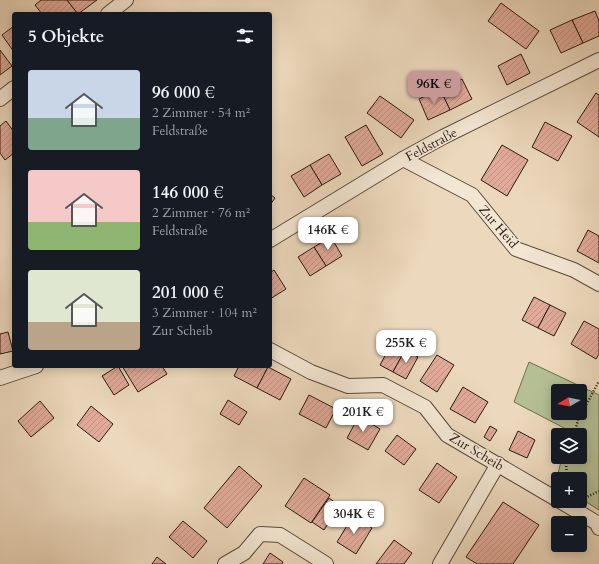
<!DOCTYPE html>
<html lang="de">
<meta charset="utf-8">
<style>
:root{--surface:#171b24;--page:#20242c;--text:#f1f3f6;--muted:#9ea1a6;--accent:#c59692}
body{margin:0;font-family:Cardo,serif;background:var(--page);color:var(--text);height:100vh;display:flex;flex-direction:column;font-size:15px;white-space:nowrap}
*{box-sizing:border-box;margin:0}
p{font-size:13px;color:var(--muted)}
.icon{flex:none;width:22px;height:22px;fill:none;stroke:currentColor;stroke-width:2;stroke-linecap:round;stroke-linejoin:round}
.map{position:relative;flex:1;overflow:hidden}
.drawer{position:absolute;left:12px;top:12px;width:260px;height:356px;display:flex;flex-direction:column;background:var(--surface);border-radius:4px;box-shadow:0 2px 10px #0003}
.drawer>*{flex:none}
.needle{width:26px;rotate:260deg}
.buttons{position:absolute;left:551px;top:384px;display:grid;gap:8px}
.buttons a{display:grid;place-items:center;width:36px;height:36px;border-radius:4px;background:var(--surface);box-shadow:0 2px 10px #0003;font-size:20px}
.price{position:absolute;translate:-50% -34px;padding:0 9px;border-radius:8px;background:#fff;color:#222;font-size:13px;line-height:26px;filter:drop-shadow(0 1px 2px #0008)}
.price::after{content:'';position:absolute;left:50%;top:24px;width:12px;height:9px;margin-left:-6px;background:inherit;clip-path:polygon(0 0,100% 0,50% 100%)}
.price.current{background:var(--accent);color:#111}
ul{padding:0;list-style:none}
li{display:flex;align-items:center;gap:12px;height:100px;padding:0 16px}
li span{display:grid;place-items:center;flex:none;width:112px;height:80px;border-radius:4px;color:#555}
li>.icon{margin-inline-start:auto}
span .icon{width:48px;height:48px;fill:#fffc;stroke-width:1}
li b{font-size:17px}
h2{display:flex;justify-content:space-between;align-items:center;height:48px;padding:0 16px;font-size:17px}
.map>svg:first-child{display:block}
</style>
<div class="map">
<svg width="599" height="564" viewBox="0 0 599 564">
<defs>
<pattern id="building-hatch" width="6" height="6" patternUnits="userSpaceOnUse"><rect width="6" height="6" fill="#e1aa99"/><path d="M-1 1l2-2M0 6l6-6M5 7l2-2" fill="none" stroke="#c19283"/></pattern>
</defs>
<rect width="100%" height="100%" fill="#ecd8bc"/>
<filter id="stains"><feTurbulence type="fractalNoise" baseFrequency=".005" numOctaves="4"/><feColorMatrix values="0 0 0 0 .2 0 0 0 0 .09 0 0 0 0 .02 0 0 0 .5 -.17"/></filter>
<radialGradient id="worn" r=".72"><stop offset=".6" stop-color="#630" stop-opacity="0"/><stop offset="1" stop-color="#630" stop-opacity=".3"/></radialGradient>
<path fill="#b4bf93" stroke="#6e6d52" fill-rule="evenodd" d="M529 362 599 395V510L580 498V479H558V483L556 482 562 457H580V435H567L568 430 514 402ZM558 391H580V413H558Z"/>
<g fill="url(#building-hatch)" stroke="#281b11">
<path d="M41 0H67L78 14H42L35 5Z"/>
<path d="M67 0H97L78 14Z"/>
<path d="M501 3 539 31 526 49 488 21Z"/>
<path d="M595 11 599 21V36L583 43 572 20Z"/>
<path d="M572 20 583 43 561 53 550 30Z"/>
<path d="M14 26V52L2 35Z"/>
<path d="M0 50 12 66 0 75Z"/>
<path d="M521 54 530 73 507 85 498 66Z"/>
<path d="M462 79 472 99 450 110 440 89Z"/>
<path d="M440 89 450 110 428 120 419 99Z"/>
<path d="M596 93 599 95V137L577 122Z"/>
<path d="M380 96 414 120 401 138 367 113Z"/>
<path d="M6 121 14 132V153L5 160 0 153V126Z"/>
<path d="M545 122 572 136 558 161 532 147Z"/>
<path d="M366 125 383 154 362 166 345 137Z"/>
<path d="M502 145 528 160 507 196 481 180Z"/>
<path d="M329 154 341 174 322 185 310 165Z"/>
<path d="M310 165 322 185 304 197 291 176Z"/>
<path d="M270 194 275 198 270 205Z"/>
<path d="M588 230 599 236V263L577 251Z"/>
<path d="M331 237 342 256 326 266 314 247Z"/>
<path d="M314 247 326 266 310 276 298 257Z"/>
<path d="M274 270 286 289 270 299V273Z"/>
<path d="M534 297 550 305 538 328 522 320Z"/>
<path d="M550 305 566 313 554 336 538 328Z"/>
<path d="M584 321 599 329V354L596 359 571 344Z"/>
<path d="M8 332 13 351 0 354V334Z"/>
<path d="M392 343 405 350 393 372 380 365Z"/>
<path d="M405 350 418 357 406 379 393 372Z"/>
<path d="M437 355 454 365 437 392 420 381Z"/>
<path d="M118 366 129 385 114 395 102 376Z"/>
<path d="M122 366H162L167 374 138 392Z"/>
<path d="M239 366H267L268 367 257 388 234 376Z"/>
<path d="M268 367 291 379 280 400 257 388Z"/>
<path d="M463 387 488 402 475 423 450 409Z"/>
<path d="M309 395 336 409 326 428 299 414Z"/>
<path d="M228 400 247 412 239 425 220 414Z"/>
<path d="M40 401 54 418 31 437 18 421Z"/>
<path d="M91 406 113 424 99 442 77 425Z"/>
<path d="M359 416 380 429 368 450 347 438Z"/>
<path d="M490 426 497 430 490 441 484 437Z"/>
<path d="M518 431 535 440 527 458 509 450Z"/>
<path d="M397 435 416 449 404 465 385 451Z"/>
<path d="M437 463 457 477 439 503 419 490Z"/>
<path d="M239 466 262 486 227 528 204 508Z"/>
<path d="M304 478 330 495 311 523 285 506Z"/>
<path d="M329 498 340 506 324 530 312 522Z"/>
<path d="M503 502 539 525 513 564H477L466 557Z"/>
<path d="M353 516 372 528 356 554 337 542Z"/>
<path d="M183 521 207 541 193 558 169 537Z"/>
<path d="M394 540 412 553 404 564H376Z"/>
<path d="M270 553 283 562 282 564H263Z"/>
<path d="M157 557 166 564H152Z"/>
</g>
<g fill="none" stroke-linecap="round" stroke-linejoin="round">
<g stroke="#594a3c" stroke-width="16">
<g id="minor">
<path d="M108 14 126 0"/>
<path d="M0 99 14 88"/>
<path d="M403 159 472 195 516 249 574 270 599 284"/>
<path d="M270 240 403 159 443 137 599 60"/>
<path d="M270 350 311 372 348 386 383 385 425 407 447 435 558 500"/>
<path d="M0 378 36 366"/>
<path d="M560 501 597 523 599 528"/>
<path d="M225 564 244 553 260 534 280 535 326 564"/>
<path d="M440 564 498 464"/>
</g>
</g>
<g stroke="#281b11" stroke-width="2.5" stroke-dasharray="1 2" stroke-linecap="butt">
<path d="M574 435 578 420 599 381"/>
<path d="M567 479 566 461 568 457"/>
<path d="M585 498 599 491"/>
</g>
<use href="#minor" stroke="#f3e6d3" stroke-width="14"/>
</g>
<g text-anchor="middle" stroke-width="3" stroke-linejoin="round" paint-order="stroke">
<g font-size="13" fill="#281b11" stroke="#f3e6d3">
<text transform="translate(431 144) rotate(-28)" y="5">Feldstraße</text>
<text transform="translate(499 226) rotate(49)" y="5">Zur Heid</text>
<text transform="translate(477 451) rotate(31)" y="5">Zur Scheib</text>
</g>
</g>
<rect width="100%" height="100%" filter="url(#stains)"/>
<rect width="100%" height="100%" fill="url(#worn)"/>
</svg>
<div class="buttons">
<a><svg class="needle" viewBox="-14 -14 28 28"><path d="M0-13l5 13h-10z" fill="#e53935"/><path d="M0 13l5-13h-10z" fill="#9ea1a6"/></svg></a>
<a><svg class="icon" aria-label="layers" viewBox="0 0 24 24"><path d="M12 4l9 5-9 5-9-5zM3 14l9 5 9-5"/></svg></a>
<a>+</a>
<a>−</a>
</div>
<b class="price current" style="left:434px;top:105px">96K €</b>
<b class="price" style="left:328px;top:251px">146K €</b>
<b class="price" style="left:406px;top:364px">255K €</b>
<b class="price" style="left:363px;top:433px">201K €</b>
<b class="price" style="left:354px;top:535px">304K €</b>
<section class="drawer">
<h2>5 Objekte<svg class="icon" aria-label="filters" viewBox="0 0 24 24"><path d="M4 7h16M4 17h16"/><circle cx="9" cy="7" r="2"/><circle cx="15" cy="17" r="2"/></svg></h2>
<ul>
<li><span style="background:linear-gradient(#c9d6e8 60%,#7fa58c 0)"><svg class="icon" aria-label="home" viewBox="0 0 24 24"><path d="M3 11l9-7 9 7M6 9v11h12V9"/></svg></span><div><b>96 000 €</b><p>2 Zimmer · 54 m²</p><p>Feldstraße</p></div></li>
<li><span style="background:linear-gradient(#f6c9c9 65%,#8fb573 0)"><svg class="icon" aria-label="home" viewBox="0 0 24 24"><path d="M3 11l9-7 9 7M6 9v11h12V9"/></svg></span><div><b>146 000 €</b><p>2 Zimmer · 76 m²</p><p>Feldstraße</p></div></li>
<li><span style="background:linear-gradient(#dfe7d0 65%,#b9a48a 0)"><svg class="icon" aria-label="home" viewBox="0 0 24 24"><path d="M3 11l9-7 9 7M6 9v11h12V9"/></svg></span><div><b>201 000 €</b><p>3 Zimmer · 104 m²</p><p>Zur Scheib</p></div></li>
</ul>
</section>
</div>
